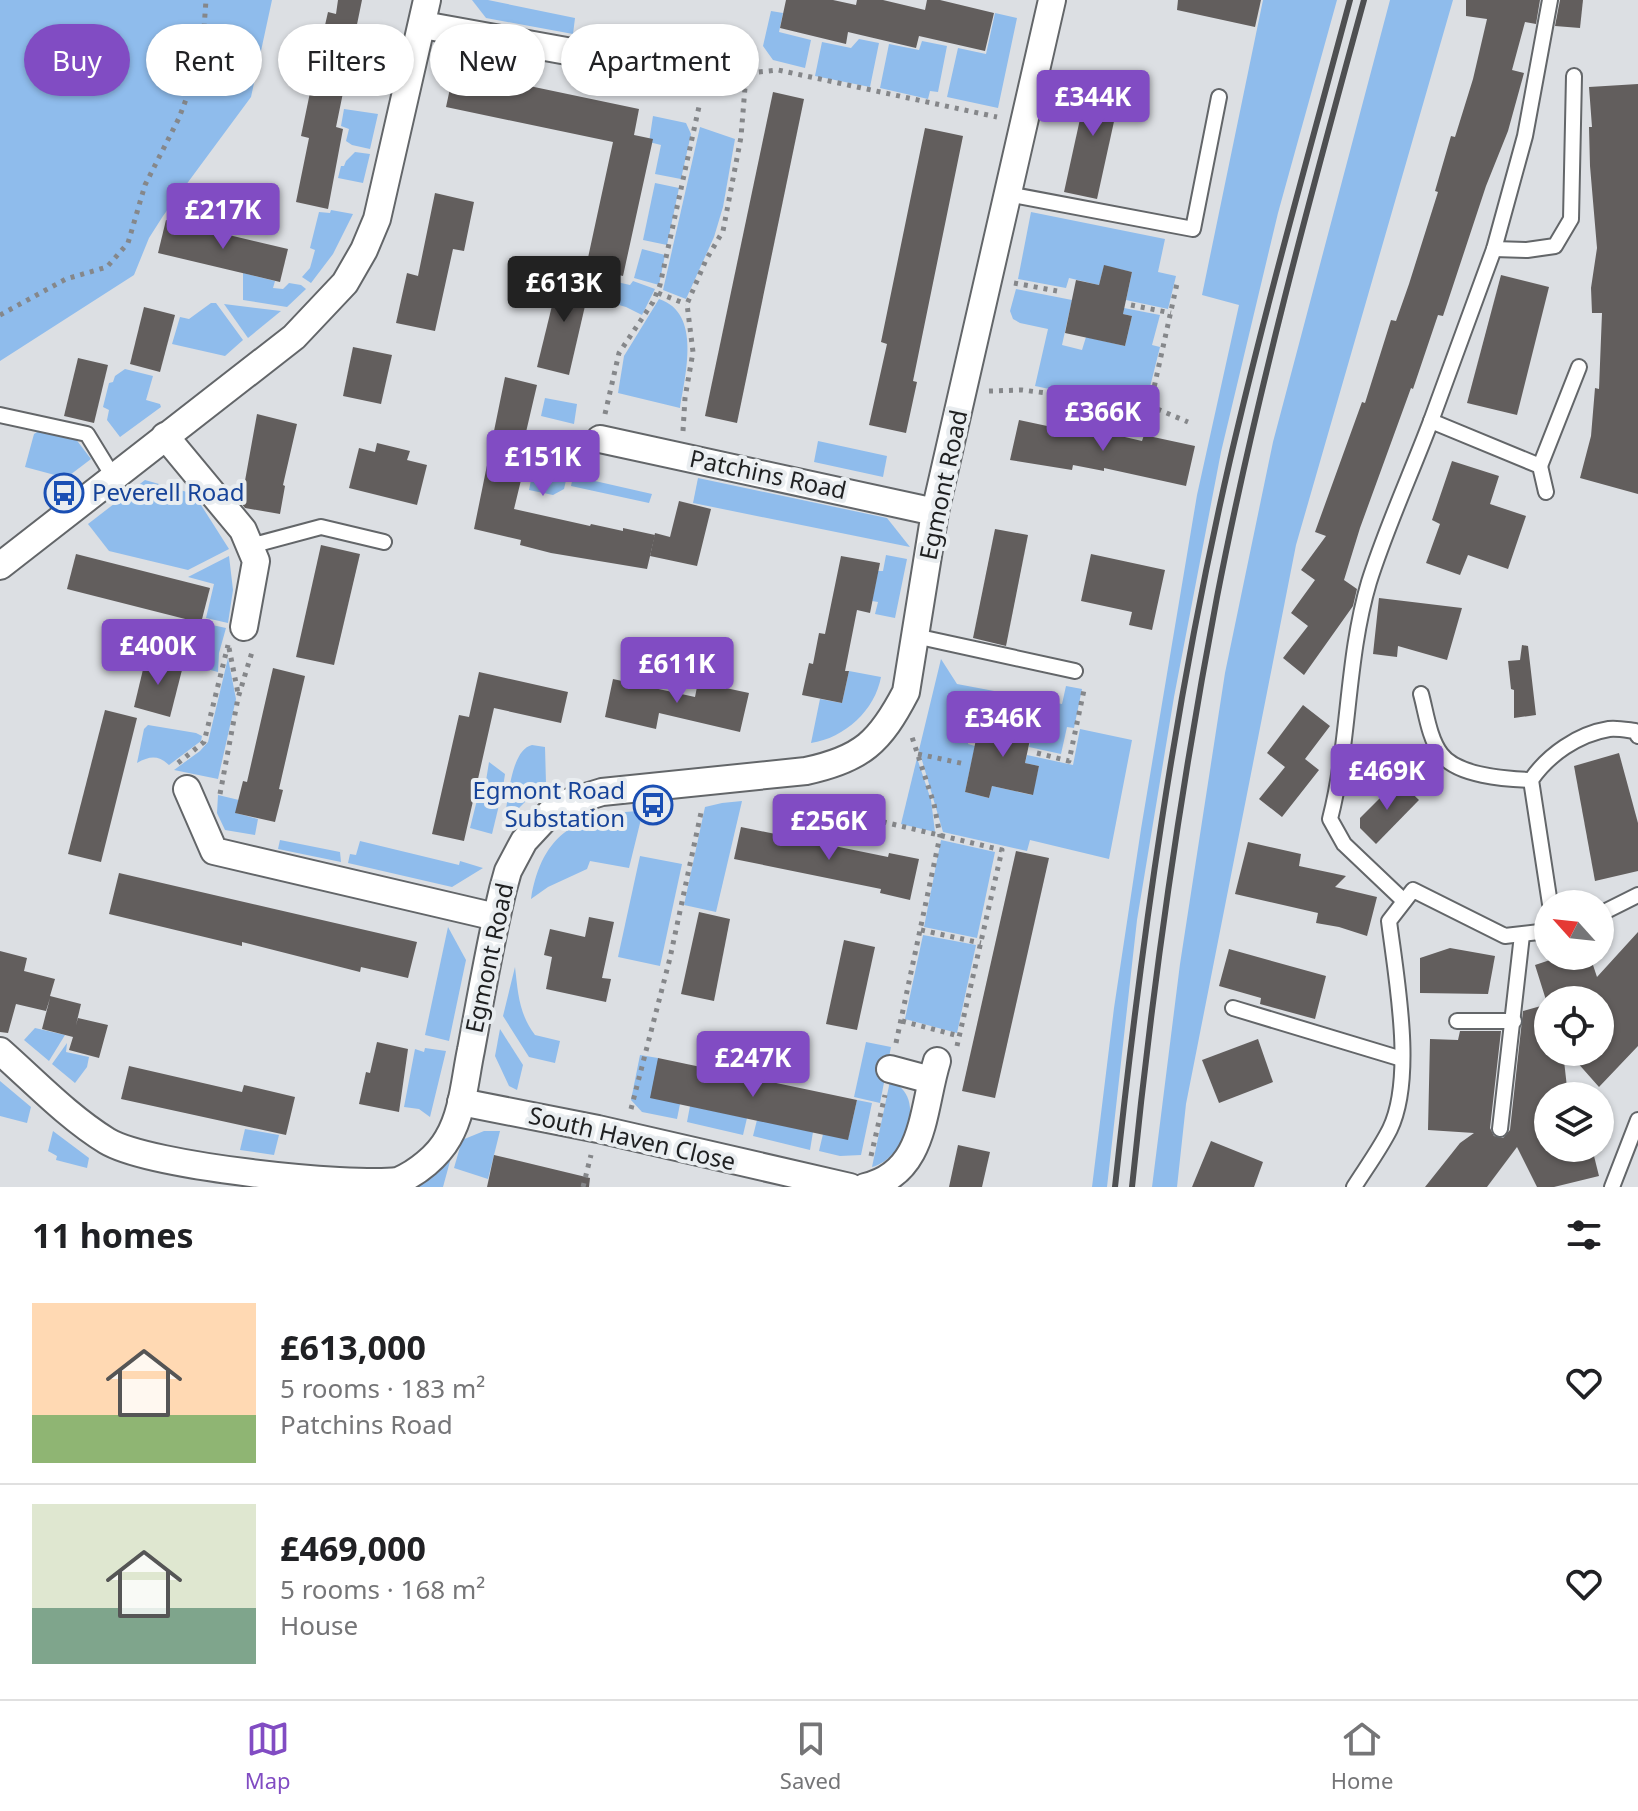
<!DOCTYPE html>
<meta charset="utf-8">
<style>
:root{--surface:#fff;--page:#f2f2f2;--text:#202124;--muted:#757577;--line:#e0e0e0;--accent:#814cc3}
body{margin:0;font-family:"Noto Sans",sans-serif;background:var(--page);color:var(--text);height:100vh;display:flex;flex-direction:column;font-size:30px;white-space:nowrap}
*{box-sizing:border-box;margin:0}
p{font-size:26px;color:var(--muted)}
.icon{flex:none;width:44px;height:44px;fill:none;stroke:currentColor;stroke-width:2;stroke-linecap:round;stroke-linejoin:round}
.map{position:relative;height:1187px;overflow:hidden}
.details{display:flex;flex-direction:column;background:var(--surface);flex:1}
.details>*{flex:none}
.hud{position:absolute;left:24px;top:24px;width:800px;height:72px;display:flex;gap:16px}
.needle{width:52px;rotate:297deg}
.fabs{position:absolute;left:1534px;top:890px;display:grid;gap:16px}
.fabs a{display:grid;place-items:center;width:80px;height:80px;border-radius:50%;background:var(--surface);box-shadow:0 2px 6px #0004;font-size:40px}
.price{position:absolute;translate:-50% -68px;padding:0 18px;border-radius:8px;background:var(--accent);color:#fff;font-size:26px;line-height:52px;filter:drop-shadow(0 2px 4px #0008)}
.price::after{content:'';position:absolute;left:50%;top:48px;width:24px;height:18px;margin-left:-12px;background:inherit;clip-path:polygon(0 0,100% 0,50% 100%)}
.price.selected{background:#222;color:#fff}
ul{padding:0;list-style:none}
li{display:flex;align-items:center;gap:24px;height:200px;padding:0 32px}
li+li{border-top:2px solid var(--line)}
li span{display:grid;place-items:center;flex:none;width:224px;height:160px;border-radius:0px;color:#555}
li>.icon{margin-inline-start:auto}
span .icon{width:96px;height:96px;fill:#fffc;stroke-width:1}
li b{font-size:34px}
h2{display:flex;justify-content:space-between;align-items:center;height:96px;padding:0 32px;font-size:34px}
.chip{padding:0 28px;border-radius:36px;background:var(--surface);box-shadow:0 2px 6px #0004;font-size:28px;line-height:72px}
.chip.selected{background:var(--accent);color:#fff}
.tab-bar{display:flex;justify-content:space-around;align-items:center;height:112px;border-top:2px solid var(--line);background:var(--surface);font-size:22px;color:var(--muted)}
.tab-bar a{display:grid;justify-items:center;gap:4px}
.tab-bar .selected{color:var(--accent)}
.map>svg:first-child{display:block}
</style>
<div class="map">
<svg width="1638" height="1187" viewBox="0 0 1638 1187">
<rect width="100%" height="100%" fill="#dcdfe3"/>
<g fill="#8fbcec">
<path d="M0 0H272L251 97 163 216 149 238 134 275 0 361Z"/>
<path d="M472 0H488L575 18 573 34 486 18Z"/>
<path d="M1263 0H1337L1278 213 1221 452 1174 697 1137 920 1107 1187H1092L1114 1008 1141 829 1197 495 1239 305 1202 295Z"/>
<path d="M1390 0H1453L1296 545 1186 1104 1177 1187H1152L1180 964 1225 673 1273 442Z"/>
<path d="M771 11 783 13 779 32 811 40 805 68 773 60 763 46Z"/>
<path d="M995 13 1017 18 998 108 947 97 958 48 986 54Z"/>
<path d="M859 39 879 43 870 87 815 76 822 42 851 48Z"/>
<path d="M922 41 947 46 938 92 930 91 928 99 880 88 889 44 919 50Z"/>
<path d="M344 109 378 114 370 149 352 145 346 141 349 129 341 126Z"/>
<path d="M653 116 686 123 691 134 681 179 655 174 661 145 649 142Z"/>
<path d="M700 127 735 139 723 207 714 237 686 299 663 290Z"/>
<path d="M355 152 370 154 363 183 338 178 341 166H344L346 161Z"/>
<path d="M655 183 679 188 667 245 643 240Z"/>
<path d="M331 210 353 214 333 254 311 283 302 277 310 268 315 250 310 248 319 212 330 213Z"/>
<path d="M1031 212 1165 239 1158 272 1176 276 1168 309 1126 300 1132 272 1104 266 1099 285 1069 278 1066 288 1018 279Z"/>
<path d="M642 249 665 255 659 285 634 278Z"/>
<path d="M243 273 275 281 273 288 283 289 289 283 301 285 306 289 287 307 243 300Z"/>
<path d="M604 279 630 285 633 281 655 289 642 315 626 307 598 299Z"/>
<path d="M1016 289 1072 300 1062 345 1082 350 1086 337 1125 346 1132 316 1123 314 1124 308 1160 315 1152 345 1160 347 1146 403 1078 395 1035 386 1048 329 1020 323 1013 319 1010 311Z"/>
<path d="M659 299C702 313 685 375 680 408L618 393 624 356Z"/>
<path d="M211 303H216L243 340 225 356 172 344 180 317 189 319Z"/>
<path d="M224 304 281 311 248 338Z"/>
<path d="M125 369 153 376 146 400 160 404 161 407 120 437 107 420 109 410 103 407 109 383 113 382 115 376Z"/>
<path d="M545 398 577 404 574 424 541 416Z"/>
<path d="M42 429 75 438 91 459 66 478 25 467 34 434Z"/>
<path d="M818 441 887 456 883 477 814 462Z"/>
<path d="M531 463 568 472 564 489 553 495 529 490 531 480 528 479Z"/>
<path d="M573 476 652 494 649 503 571 486Z"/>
<path d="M698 478 887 518 910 547 693 503Z"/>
<path d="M145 480 194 494 229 549 188 570 109 551 88 524Z"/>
<path d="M886 555 907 559 895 618 875 614 878 602 872 601 878 571H883Z"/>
<path d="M229 556 233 590 228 623 206 618 214 584 188 577Z"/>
<path d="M203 623 226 628 219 653 218 672 195 666Z"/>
<path d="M228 658 236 699 218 779 174 770 200 751 208 742Z"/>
<path d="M941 659 957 684 1062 704 1066 686 1082 689 1074 728 1067 727 1061 754 1029 747 1034 721 1008 715 1004 731 972 724 968 744 975 746 965 792 989 798 992 786 1032 795 1039 766 1025 763 1027 755 1073 765 1080 729 1132 740 1109 859 1030 840 1027 851 943 832 919 750Z"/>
<path d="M849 671 881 677C875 710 845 738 811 743L820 699 842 703Z"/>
<path d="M148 725 196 733 202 736 201 741 169 765C158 755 150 756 137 763L144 729Z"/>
<path d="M532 745 545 747 546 783 539 788 504 823C508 803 510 750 532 745Z"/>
<path d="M917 758 931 800 935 832 901 824Z"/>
<path d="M489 762 505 774 501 801 477 796 479 787H485Z"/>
<path d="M218 795 239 800 236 813 258 819 255 835 225 830 217 813Z"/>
<path d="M477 800 499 805 492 834 470 828Z"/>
<path d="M742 801 716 912 684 905 705 807 722 803Z"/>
<path d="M643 811 629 868 590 861 587 869 548 887 531 899C542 832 579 813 643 811Z"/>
<path d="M280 840 340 852 341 862 278 849Z"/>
<path d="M941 840 995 852 977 938 924 927Z"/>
<path d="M360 841 459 865 460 861 483 868 452 887 348 863 350 854 356 855Z"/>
<path d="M640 856 682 864 660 966 618 957Z"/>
<path d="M448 927 466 960 449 1041 425 1035Z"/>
<path d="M923 935 976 945 957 1033 905 1019Z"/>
<path d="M515 967C518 993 519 1014 535 1035L560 1041 555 1063 529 1057 503 1016Z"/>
<path d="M35 1028 65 1035 49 1061 24 1040Z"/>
<path d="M500 1029 523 1065 517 1090 509 1086 495 1056Z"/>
<path d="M866 1042 891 1047 880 1103 854 1097Z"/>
<path d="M67 1043 66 1052 89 1057 87 1067 75 1083 52 1064Z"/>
<path d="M425 1048 446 1051 430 1117 419 1109 404 1107 415 1049 424 1052Z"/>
<path d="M640 1055 658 1058 680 1104 677 1119 642 1112 631 1100Z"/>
<path d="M0 1081 31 1107 27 1123 0 1116Z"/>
<path d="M890 1081C930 1096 903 1160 872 1167Z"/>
<path d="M857 1100 872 1103 861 1155 840 1156 819 1151 823 1134 848 1139Z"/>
<path d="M690 1106 747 1118 743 1135 687 1122Z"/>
<path d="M757 1120 813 1132 810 1150 753 1136Z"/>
<path d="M245 1129 279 1135 274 1155 240 1150Z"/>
<path d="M53 1131 89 1158 87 1168 56 1160 57 1156 48 1151Z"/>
<path d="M484 1131H500L488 1179 454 1168 462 1140Z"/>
<path d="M452 1154 443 1187H418Z"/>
</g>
<g fill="#625e5d">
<path d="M338 0H362L336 127 343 129 328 209 296 202 309 138 301 136 313 78 328 12 336 14Z"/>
<path d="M786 0H833L856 5 857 0H883L925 10 927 0H940L994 13 985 51 919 36 916 48 848 32 846 44 780 28Z"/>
<path d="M1178 0H1261L1255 27 1177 10Z"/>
<path d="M1466 0H1540L1536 24 1525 22 1512 70 1524 73 1508 131 1486 186 1443 316 1438 315 1413 389 1411 388 1360 528 1344 580 1357 589 1353 606 1304 675 1283 658 1308 626 1291 613 1315 580 1301 570 1326 536 1315 532 1362 402 1365 403 1391 320 1396 321 1409 284 1438 192 1435 191 1451 136 1455 137 1473 79 1487 19 1466 16Z"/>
<path d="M1560 0H1583L1580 28 1555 26Z"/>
<path d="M454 70 639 109 634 135 653 139 623 276 586 267 613 142 446 107Z"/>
<path d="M1089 78 1122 85 1097 199 1064 192Z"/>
<path d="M1638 84V494L1580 478 1591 436 1595 388 1599 389 1602 313H1592L1591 288 1597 248 1590 166 1589 127H1592L1589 87Z"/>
<path d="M773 92 804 99 737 423 705 416Z"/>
<path d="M925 128 963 136 913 381 917 382 906 433 869 425 887 344 881 342Z"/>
<path d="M435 193 474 202 464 251 453 249 435 331 396 323 407 273 418 276Z"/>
<path d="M166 220 288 249 280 282 158 253Z"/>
<path d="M1104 265 1132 272 1123 314 1132 316 1125 346 1065 333 1076 280 1099 285Z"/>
<path d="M560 273 591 280 569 375 537 367Z"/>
<path d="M1501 275 1549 287 1517 415 1467 403Z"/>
<path d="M144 307 175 315 160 372 130 364Z"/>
<path d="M353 347 392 355 381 404 343 396Z"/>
<path d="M78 358 108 365 94 423 64 416Z"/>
<path d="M505 377 537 385 516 475 522 476 514 509 590 526 591 524 623 531V528L655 535 647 569 551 553 520 545 521 540 474 529Z"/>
<path d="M257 414 297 424 283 485 285 486 280 514 245 508 241 503Z"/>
<path d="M1019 420 1080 433 1081 431 1111 437 1112 434 1142 441 1144 435 1195 446 1186 486 1104 468V471L1073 465 1072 470 1010 460Z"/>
<path d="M377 443 410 451 407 460 427 465 417 505 349 488 359 448 375 452Z"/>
<path d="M1452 461 1499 476 1490 504 1526 516 1508 569 1468 555 1460 575 1426 563 1440 524 1432 520Z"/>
<path d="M679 501 711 509 697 566 650 556 655 533 670 537Z"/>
<path d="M995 529 1028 535 1006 646 973 638Z"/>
<path d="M321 545 360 554 334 665 296 657Z"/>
<path d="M76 554 210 588 201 623 67 589Z"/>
<path d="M1091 554 1165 570 1152 630 1129 625 1132 612 1081 601Z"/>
<path d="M841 556 880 563 870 613 857 610 845 671H849L842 703 802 695 809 663 813 664 819 633 825 634Z"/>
<path d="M1379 598 1462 608 1447 660 1398 646 1397 657 1373 654Z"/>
<path d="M1522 645 1528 646 1536 715 1514 718V690L1511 689 1508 661 1520 660Z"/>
<path d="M146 657 183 666 170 717 134 707Z"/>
<path d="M273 668 305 676 279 789 283 790 275 822 235 813 243 781 247 782Z"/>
<path d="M479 672 568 692 561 723 494 708 464 841 432 834 459 715 469 717Z"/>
<path d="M613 679 695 697 698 682 749 693 740 732 659 713 656 729 605 717Z"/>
<path d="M1303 705 1330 726 1305 759 1319 770 1282 817 1259 799 1285 767 1267 753Z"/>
<path d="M105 710 137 718 101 862 68 854Z"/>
<path d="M1008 715 1034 721 1025 763 1039 766 1033 795 992 786 989 798 965 792 979 725 1004 731Z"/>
<path d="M1619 753 1638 823V871L1595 881 1574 766Z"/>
<path d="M1398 780 1419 800 1376 844 1360 828V818Z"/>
<path d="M741 827 888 857 889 853 919 859 910 900 880 893 881 889 734 859Z"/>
<path d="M1248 842 1301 854 1299 866 1346 876 1335 887 1377 897 1367 936 1339 927 1316 923 1318 913 1235 894Z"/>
<path d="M1016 851 1049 858 995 1098 962 1091Z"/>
<path d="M119 873 417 942 408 978 361 967 360 972 242 942V946L109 914Z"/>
<path d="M699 912 730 919 714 1001 681 994Z"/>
<path d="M589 917 614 922 602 978 611 979 606 1002 546 989 552 957 544 955 550 929 585 937Z"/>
<path d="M1638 932V1046L1599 1087 1568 1052H1600V1000H1546L1535 965 1562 956H1590L1597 977Z"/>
<path d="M844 940 875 947 857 1030 826 1024Z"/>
<path d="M1450 948 1495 956 1488 994 1420 993V958Z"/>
<path d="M1229 949 1326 976 1315 1019 1260 1004 1261 998 1219 986Z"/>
<path d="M0 951 27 958 24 971 55 979 50 996 81 1004 76 1025 78 1018 108 1025 99 1058 69 1050 73 1037 42 1029 50 998 46 1011 16 1004 8 1033 0 1032Z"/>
<path d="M1548 1004V1052H1563L1568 1096H1548V1148H1592L1599 1176 1554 1187H1537L1517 1147 1487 1187H1425L1460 1143 1474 1133 1428 1130 1430 1039 1458 1040 1460 1031H1501L1490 1128 1494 1136 1503 1138 1510 1130 1523 1011Z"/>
<path d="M1258 1039 1273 1082 1219 1103 1202 1060Z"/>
<path d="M377 1042 408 1049 399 1112 359 1104 366 1072 370 1073Z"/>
<path d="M658 1058 857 1100 848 1140 650 1098Z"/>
<path d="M129 1066 242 1092 244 1085 295 1097 286 1135 121 1099Z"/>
<path d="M1211 1141 1263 1162 1254 1187H1192Z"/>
<path d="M958 1145 990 1152 982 1187H949Z"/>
<path d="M494 1155 590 1178 589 1187H487Z"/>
</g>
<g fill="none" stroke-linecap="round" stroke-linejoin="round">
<g stroke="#636669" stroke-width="18">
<g id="lane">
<path d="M1008 194 1193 229 1219 97"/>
<path d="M1494 249 1527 250 1555 246 1571 219 1574 76"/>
<path d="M0 415 87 434 114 478"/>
<path d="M1431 421 1494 249 1525 136 1550 0"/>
<path d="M1540 466 1579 367"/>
<path d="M250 546 321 527 384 542"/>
<path d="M915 636 1075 671"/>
<path d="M1421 694C1426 712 1429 738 1441 754 1457 776 1506 779 1531 780"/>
<path d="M1404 901 1344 844 1330 819C1350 741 1346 660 1369 582 1386 528 1411 474 1431 421L1540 466 1546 492"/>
<path d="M1550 904 1531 780C1548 755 1578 734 1609 729 1617 728 1627 730 1635 731L1638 736"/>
<path d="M1600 914 1638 895"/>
<path d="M1233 1008 1402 1059"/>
<path d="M1457 1021H1514"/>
<path d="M1500 1129 1522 935"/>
<path d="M1354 1187C1366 1168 1380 1149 1390 1129 1415 1077 1396 977 1389 921L1413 890 1505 936 1548 931"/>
<path d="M1612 1187 1638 1120"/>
</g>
</g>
<g stroke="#636669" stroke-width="30">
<g id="street">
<path d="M423 25 705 76"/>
<path d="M165 436 243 530 256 561 244 627"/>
<path d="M600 439 935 512"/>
<path d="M0 566 294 337 345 283 364 250 377 219 427 0"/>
<path d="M187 789 214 851 496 917"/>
<path d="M0 1051C34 1081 68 1117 107 1141 151 1167 351 1187 398 1181 417 1173 438 1156 448 1138 463 1113 465 1078 471 1050 481 996 490 943 503 889L508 871 524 841 550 813 566 803 602 792 806 771C862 759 880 742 906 692L935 512 1052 0"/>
<path d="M890 1069 931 1080"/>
<path d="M461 1102 598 1129 850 1187"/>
<path d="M865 1187C926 1173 922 1109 937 1061"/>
</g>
</g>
<g stroke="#85878a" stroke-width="5" stroke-dasharray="4 6" stroke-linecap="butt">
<path d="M729 75 778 70 997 117"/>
<path d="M1014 283 1057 291"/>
<path d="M658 293 686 304"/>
<path d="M1131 305 1171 313"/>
<path d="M0 315 66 279 107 267 128 243 145 185 179 118 202 57 206 0"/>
<path d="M989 391 1022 390 1150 406 1188 422"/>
<path d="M1150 406 1178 279"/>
<path d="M605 414 619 353 653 302 660 285 700 102"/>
<path d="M683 431 685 398 693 352 687 304 706 260 723 231 741 137 746 75"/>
<path d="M229 648 238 693"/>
<path d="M1037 753 1069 761 1084 690"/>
<path d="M918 754 965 764"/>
<path d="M178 763 204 742 228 645"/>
<path d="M220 794 238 698 252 652"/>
<path d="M795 801 1002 850 957 1046"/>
<path d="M921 930 981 943"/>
<path d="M902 1021 959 1036"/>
<path d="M896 1043 940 836 934 804 912 737"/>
<path d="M631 1109 670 958 702 808"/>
<path d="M871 1156 885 1095"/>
<path d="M583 1187 591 1155"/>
</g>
<use href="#lane" stroke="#fff" stroke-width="14"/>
<use href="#street" stroke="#fff" stroke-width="26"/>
<g stroke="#4e4f51" stroke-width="6">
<path d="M1115 1187C1141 943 1175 699 1230 460 1266 305 1309 153 1350 0"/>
<path d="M1132 1187C1152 989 1180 792 1217 597 1256 396 1310 197 1364 0"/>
</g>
</g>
<defs>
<g id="bus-ring" transform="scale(2)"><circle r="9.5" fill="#e9edf0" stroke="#1a4fb4" stroke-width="1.5"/><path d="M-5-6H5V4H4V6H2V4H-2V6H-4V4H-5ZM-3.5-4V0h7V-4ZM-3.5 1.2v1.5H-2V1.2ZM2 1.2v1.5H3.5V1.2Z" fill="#1a4fb4"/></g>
</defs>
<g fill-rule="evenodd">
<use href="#bus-ring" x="64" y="493"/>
<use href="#bus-ring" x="653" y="805"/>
</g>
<g text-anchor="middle" stroke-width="8" stroke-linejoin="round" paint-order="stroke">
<g font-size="24" fill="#1e1f20" stroke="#e9edf0">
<text transform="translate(768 475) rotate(12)" y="8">Patchins Road</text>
<text transform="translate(944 485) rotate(-78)" y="8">Egmont Road</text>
<text transform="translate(490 958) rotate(-78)" y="8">Egmont Road</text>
<text transform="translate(632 1139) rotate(13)" y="8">South Haven Close</text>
</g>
<g font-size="24" fill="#164399" stroke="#e9edf0" text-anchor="start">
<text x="92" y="501">Peverell Road</text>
<text x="625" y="799" text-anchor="end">Egmont Road<tspan x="625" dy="28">Substation</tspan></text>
</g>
</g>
</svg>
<div class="fabs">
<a><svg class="needle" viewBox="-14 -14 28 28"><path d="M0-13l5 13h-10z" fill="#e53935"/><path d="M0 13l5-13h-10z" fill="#757577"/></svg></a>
<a><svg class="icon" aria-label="locate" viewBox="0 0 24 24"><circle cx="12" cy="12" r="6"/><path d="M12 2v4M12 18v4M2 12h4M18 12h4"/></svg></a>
<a><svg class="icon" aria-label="layers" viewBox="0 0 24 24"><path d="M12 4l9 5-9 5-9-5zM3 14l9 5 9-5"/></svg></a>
</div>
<b class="price" style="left:1093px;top:138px">£344K</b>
<b class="price" style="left:223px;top:251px">£217K</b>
<b class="price selected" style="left:564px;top:324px">£613K</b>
<b class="price" style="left:1103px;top:453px">£366K</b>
<b class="price" style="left:543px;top:498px">£151K</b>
<b class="price" style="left:158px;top:687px">£400K</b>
<b class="price" style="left:677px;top:705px">£611K</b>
<b class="price" style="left:1003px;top:759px">£346K</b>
<b class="price" style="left:1387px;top:812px">£469K</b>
<b class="price" style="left:829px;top:862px">£256K</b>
<b class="price" style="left:753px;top:1099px">£247K</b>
<div class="hud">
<a class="chip selected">Buy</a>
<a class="chip">Rent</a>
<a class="chip">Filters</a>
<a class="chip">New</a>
<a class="chip">Apartment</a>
</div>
</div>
<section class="details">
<h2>11 homes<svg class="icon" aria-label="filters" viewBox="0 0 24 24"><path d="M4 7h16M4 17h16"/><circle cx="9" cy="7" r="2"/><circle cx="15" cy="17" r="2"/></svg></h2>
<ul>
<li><span style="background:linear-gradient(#ffd9b3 70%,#8fb573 0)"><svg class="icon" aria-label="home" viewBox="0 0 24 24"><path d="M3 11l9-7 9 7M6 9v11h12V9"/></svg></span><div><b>£613,000</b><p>5 rooms · 183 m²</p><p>Patchins Road</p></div><svg class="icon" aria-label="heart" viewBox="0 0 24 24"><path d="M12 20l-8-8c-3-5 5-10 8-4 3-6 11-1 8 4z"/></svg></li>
<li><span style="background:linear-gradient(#dfe7d0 65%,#7fa58c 0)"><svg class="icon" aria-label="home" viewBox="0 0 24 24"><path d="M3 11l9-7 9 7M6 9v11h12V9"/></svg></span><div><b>£469,000</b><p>5 rooms · 168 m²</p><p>House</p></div><svg class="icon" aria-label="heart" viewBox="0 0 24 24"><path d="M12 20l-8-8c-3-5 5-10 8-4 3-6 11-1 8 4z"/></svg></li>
</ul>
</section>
<nav class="tab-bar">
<a class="selected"><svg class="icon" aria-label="map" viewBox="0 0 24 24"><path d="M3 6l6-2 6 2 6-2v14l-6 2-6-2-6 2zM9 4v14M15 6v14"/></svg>Map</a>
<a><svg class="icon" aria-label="saved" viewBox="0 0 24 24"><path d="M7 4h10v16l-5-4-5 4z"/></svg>Saved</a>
<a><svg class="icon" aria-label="home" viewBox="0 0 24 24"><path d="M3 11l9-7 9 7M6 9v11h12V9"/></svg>Home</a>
</nav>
